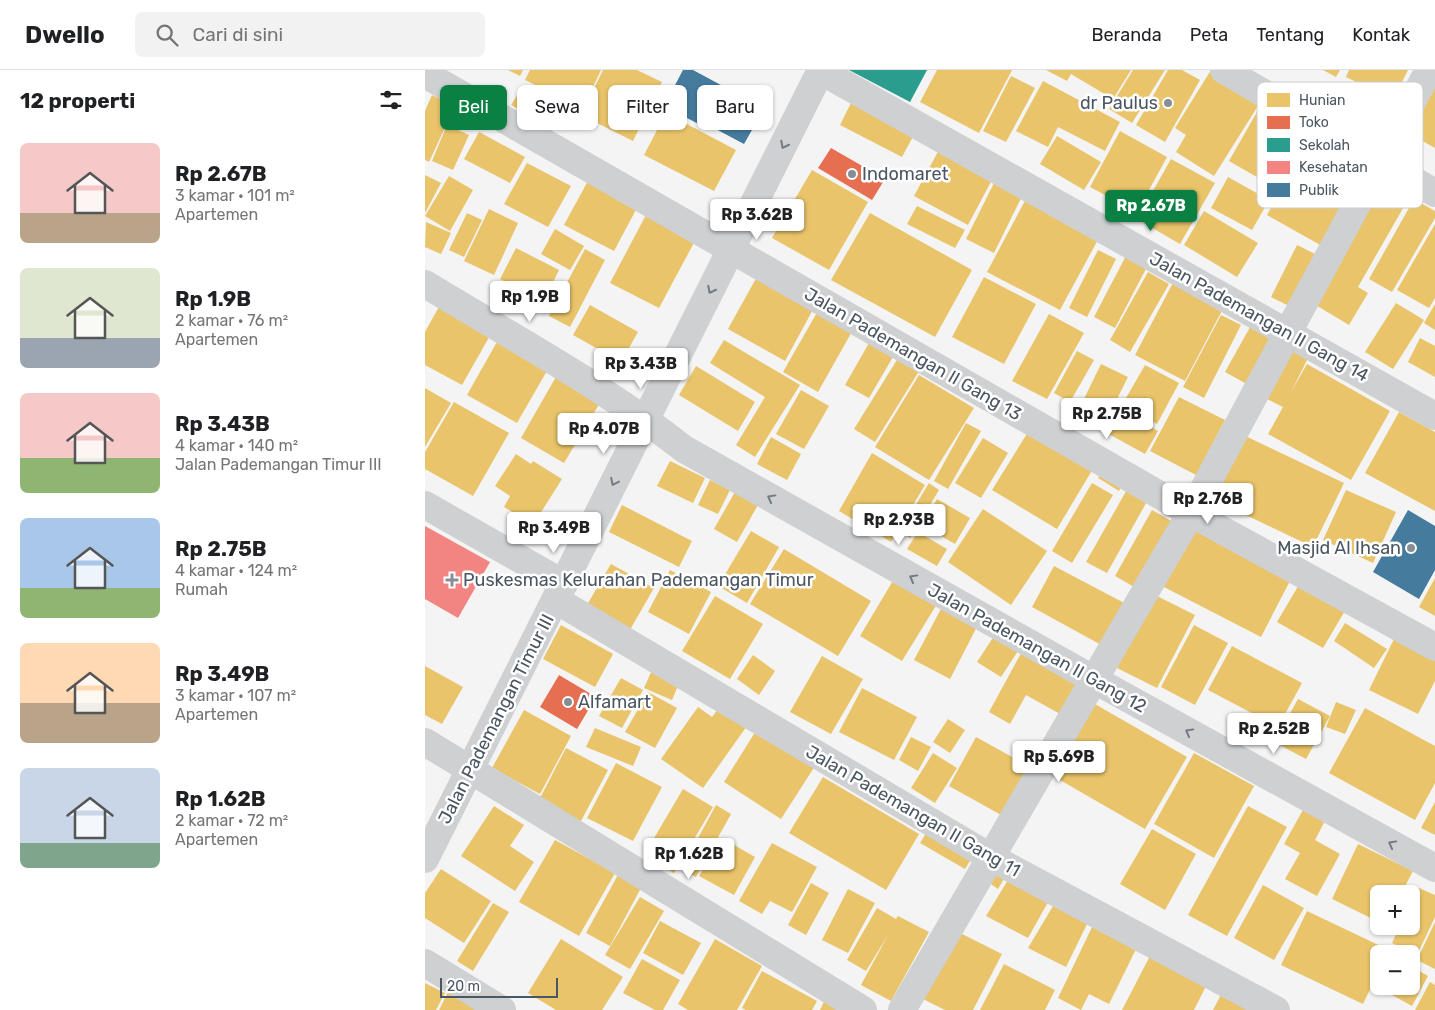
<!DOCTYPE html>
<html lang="id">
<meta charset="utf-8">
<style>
:root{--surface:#fff;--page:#f2f2f2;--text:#202124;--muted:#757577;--line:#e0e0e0;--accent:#0b8043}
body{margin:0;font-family:Rubik,sans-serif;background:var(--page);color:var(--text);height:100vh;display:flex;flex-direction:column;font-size:19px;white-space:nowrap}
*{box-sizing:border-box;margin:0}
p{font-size:16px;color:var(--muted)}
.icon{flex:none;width:28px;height:28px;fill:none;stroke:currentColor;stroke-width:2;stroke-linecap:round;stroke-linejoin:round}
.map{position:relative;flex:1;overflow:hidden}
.side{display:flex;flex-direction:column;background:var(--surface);width:425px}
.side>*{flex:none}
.hud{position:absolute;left:15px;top:15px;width:475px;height:45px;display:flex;gap:10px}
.controls{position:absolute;left:945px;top:815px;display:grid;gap:10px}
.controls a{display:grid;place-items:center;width:50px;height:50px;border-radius:8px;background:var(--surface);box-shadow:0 1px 4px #0004;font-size:25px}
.scale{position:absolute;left:15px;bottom:12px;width:118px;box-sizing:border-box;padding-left:5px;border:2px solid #4a5661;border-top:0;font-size:14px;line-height:18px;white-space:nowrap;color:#4a5661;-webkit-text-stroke:4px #fff;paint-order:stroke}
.price{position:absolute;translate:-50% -42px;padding:0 11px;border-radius:5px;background:#fff;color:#222;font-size:16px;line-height:32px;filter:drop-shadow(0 1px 2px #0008)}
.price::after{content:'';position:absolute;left:50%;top:30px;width:15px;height:11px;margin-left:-8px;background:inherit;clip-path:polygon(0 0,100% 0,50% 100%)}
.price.selected{background:var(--accent);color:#fff}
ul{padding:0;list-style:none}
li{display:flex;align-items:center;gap:15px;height:125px;padding:0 20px}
li span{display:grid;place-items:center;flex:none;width:140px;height:100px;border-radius:8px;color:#555}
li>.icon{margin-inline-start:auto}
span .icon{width:60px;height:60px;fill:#fffc;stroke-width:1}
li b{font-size:21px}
h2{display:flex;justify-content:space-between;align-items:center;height:60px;padding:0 20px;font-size:21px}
.tag{padding:0 18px;border-radius:8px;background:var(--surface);box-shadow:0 1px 4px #0004;font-size:18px;line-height:45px}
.tag.selected{background:var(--accent);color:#fff}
header{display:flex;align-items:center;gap:30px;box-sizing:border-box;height:70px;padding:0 25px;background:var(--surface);border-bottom:1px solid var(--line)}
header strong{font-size:24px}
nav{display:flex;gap:28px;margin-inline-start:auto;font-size:18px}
.search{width:350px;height:45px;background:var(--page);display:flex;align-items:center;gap:12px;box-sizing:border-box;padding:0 18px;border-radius:8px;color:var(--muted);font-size:19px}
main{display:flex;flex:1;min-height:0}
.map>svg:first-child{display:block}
</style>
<header>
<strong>Dwello</strong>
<div class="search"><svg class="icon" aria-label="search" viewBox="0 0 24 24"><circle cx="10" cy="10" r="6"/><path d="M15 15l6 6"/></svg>Cari di sini</div>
<nav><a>Beranda</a><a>Peta</a><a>Tentang</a><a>Kontak</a></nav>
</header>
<main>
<section class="side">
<h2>12 properti<svg class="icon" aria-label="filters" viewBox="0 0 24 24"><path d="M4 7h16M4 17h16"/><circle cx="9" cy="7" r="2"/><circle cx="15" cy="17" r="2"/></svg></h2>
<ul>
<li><span style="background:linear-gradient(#f6c9c9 70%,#b9a48a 0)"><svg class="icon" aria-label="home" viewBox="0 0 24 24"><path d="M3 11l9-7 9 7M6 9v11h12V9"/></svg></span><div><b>Rp 2.67B</b><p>3 kamar · 101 m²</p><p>Apartemen</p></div></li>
<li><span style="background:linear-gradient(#dfe7d0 70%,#9aa5b1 0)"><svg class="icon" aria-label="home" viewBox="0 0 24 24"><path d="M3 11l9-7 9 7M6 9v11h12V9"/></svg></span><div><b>Rp 1.9B</b><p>2 kamar · 76 m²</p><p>Apartemen</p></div></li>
<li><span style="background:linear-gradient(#f6c9c9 65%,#8fb573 0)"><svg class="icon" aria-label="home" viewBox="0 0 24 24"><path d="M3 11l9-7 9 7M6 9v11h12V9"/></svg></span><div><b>Rp 3.43B</b><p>4 kamar · 140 m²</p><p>Jalan Pademangan Timur III</p></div></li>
<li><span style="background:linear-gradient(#a9c7e8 70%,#8fb573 0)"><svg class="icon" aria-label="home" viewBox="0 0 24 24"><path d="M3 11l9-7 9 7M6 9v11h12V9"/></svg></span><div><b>Rp 2.75B</b><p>4 kamar · 124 m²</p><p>Rumah</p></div></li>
<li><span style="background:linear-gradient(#ffd9b3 60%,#b9a48a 0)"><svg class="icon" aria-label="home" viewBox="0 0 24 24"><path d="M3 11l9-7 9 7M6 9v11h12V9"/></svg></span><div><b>Rp 3.49B</b><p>3 kamar · 107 m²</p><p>Apartemen</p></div></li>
<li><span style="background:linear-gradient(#c9d6e8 75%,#7fa58c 0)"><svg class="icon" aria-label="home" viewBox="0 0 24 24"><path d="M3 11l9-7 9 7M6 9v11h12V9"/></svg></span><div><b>Rp 1.62B</b><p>2 kamar · 72 m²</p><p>Apartemen</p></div></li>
</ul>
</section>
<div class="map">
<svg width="1010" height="940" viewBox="0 0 1010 940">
<rect width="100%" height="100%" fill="#f4f4f4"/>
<g fill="#e9c46a">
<path d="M83 0H98L95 6Z"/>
<path d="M105 0H176L158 38 100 10Z"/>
<path d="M178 0H212L237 12 208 71 156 45Z"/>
<path d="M512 0H587L554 63 495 32Z"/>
<path d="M621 0H706L688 29 646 4 642 11Z"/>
<path d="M708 0H740L707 53 684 39Z"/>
<path d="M743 0H757L775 10 740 72 711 55Z"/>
<path d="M786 0 836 31 789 106 751 82 761 65 750 58Z"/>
<path d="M898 0H915L911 7Z"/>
<path d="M924 0H983L968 30 921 7Z"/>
<path d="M586 6 610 18 581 72 558 61Z"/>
<path d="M618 11 695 52 680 81 633 57 623 77 591 61Z"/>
<path d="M1001 14 1010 19V78L976 59Z"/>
<path d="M97 17 139 41 128 59 86 35Z"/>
<path d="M7 25 30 36 4 92 0 90V41Z"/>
<path d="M841 26 888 54 851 118 804 91Z"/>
<path d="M428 29 491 61 477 87 415 55Z"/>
<path d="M241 43 311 80 289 121 219 85Z"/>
<path d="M22 55 44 65 28 100 7 91Z"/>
<path d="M695 61 742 87 712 142 665 117Z"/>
<path d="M54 62 100 87 85 113 39 89Z"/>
<path d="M632 66 676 92 659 120 615 94Z"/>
<path d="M515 78 569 106 543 155 489 126Z"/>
<path d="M746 89 790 113 755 174 712 149Z"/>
<path d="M873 89 929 120 897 176 842 145Z"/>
<path d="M102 93 146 116 123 157 79 134Z"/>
<path d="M387 100 443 132 404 200 347 168Z"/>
<path d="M0 105 16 113 0 143Z"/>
<path d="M24 106 48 120 25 161 0 146Z"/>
<path d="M803 107 844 130 827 160 786 138Z"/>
<path d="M164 109 213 136 189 181 139 155Z"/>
<path d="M956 109 985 126 933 217 943 223 924 255 884 231Z"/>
<path d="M569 113 597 126 569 183 541 169Z"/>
<path d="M602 127 675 166 635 240 562 202Z"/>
<path d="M989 129 1010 141V148L967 222 944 209Z"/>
<path d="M492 136 540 160 530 178 482 154Z"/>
<path d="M64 139 93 153 69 205 39 191Z"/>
<path d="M779 141 833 173 812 207 759 175Z"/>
<path d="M42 143 57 150 39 187 24 180Z"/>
<path d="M222 143 271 169 234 238 185 213Z"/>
<path d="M445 143 547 200 510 267 406 210Z"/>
<path d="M1 152 26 163 16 184 0 177Z"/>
<path d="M1010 154V228L1004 238 972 220Z"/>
<path d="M130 159 159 176 145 200 116 184Z"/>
<path d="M872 175 892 185 866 237 846 227Z"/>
<path d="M91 178 134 200 119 231 75 209Z"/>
<path d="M160 179 180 190 145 257 124 246Z"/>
<path d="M673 180 691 189 662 247 644 238Z"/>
<path d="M703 182 724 193 690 258 669 247Z"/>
<path d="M723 202 744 214 705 282 685 270Z"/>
<path d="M334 203 391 234 360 291 303 259Z"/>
<path d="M559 207 611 234 579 294 527 267Z"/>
<path d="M751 207 801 233 760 311 710 285Z"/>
<path d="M16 233 67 262 37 315 0 295V262Z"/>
<path d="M971 233 999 250 968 299 940 282Z"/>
<path d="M1010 234V260L999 253Z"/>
<path d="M165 235 213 262 196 292 148 265Z"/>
<path d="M394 239 429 258 393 322 358 302Z"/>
<path d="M624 244 659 263 622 329 587 311Z"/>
<path d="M796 245 816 255 779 328 758 317Z"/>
<path d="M829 250 857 266 827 317 800 302Z"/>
<path d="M448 266 472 280 444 328 420 315Z"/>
<path d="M995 268 1010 276V307L983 292Z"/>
<path d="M73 270 123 299 92 353 42 325Z"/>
<path d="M299 270 375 315 330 387 311 375 340 327 285 293Z"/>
<path d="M866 271 886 282 866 322 882 294 965 341 926 410 843 364 858 337 836 326Z"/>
<path d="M652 281 669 290 645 332 629 323Z"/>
<path d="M475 285 496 298 450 372 429 359Z"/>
<path d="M676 294 703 307 682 349 656 335Z"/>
<path d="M720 295 754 313 732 354 697 335Z"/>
<path d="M271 296 330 332 313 361 254 325Z"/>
<path d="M132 305 176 331 139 393 96 368Z"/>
<path d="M494 305 549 338 504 410 450 377Z"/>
<path d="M0 318 26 333 0 377Z"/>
<path d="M376 320 404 336 379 379 351 364Z"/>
<path d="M754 327 800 350 771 405 725 381Z"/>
<path d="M29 332 84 363 48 426 0 399V382Z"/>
<path d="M695 339 733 361 720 384 682 363Z"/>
<path d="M974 342 1010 362V441L940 403Z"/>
<path d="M541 353 556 361 523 419 509 411Z"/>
<path d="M608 354 672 392 632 459 567 420Z"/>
<path d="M812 362 919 413 888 477 781 426Z"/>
<path d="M346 367 376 384 362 410 332 394Z"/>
<path d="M558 368 583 383 556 428 530 413Z"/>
<path d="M447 383 500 415 466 472 414 441Z"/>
<path d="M91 384 106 394 108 391 137 409 108 455 79 437 85 426 70 416Z"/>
<path d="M245 391 280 408 268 433 232 416Z"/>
<path d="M681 396 701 408 694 421 673 408Z"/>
<path d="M285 410 305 420 293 444 273 435Z"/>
<path d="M315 413 338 426 312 472 289 459Z"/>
<path d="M504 413 514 420 485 468 475 461Z"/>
<path d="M667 413 688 425 647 493 627 481Z"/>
<path d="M704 416 725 426 682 503 661 492Z"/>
<path d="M921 420 971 442 948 493 898 470Z"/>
<path d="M512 429 545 448 530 474 497 455Z"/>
<path d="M197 435 267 471 254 497 184 462Z"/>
<path d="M558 439 622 481 586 535 523 492Z"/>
<path d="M727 440 748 452 711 518 690 506Z"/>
<path d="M771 455 868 505 836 567 739 517Z"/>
<path d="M326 461 354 477 322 533 293 516Z"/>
<path d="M493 462 522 479 512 496 482 479Z"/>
<path d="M359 479 446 531 413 586 325 534Z"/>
<path d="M186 494 229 518 202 565 159 540Z"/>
<path d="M629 496 703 535 680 577 607 537Z"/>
<path d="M245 500 286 522 264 564 223 542Z"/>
<path d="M1010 508V546L994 537Z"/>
<path d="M469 509 512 534 477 591 435 566Z"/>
<path d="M875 513 921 539 898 578 852 552Z"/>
<path d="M730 525 770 545 732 618 692 598Z"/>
<path d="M290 526 338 554 305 609 257 581Z"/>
<path d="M518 535 554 553 525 609 489 590Z"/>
<path d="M920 553 962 579 949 598 909 571Z"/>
<path d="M136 555 188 584 170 617 118 589Z"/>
<path d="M769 555 803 573 770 635 736 617Z"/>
<path d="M569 566 593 581 576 607 552 592Z"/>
<path d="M970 567 1010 587V611L993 644 944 620Z"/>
<path d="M600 576 656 607 635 644 601 625 585 654 564 642Z"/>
<path d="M807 576 877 613 853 657 783 620Z"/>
<path d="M328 585 350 601 334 625 312 609Z"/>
<path d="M397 586 438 609 406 664 365 642Z"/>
<path d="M0 596 38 617 17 654 0 645Z"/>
<path d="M227 600 255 611 247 630 219 618Z"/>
<path d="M196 608 218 620 197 658 174 646Z"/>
<path d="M437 618 492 647 469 690 414 662Z"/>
<path d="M223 622 252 638 230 678 200 662Z"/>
<path d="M873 629 905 646 881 689 849 672Z"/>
<path d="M663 630 762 687 720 759 621 702Z"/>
<path d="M911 632 931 640 920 664 901 657Z"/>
<path d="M297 634 324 653 278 718 236 689 273 637 287 647Z"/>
<path d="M940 638 1010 676V713L990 750 904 703Z"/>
<path d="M99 640 146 666 115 724 67 698Z"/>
<path d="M523 649 540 660 525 683 508 672Z"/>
<path d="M170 658 216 677 208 696 161 677Z"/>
<path d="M332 659 390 696 356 749 299 712Z"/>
<path d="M486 667 506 677 493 701 474 690Z"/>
<path d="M551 667 605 697 578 746 524 716Z"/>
<path d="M141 678 183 700 156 751 114 730Z"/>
<path d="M508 683 532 698 510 733 486 718Z"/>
<path d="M769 683 829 716 789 788 729 754Z"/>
<path d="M191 693 237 717 208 771 162 748Z"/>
<path d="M398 707 494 764 461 820 364 763Z"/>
<path d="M258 719 288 737 249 803 219 785Z"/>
<path d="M1010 732V765L996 758Z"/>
<path d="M291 735 306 744 271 807 256 799Z"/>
<path d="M69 736 99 755 85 776 109 792 90 821 36 786Z"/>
<path d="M823 736 862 757 802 866 763 845Z"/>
<path d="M879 738 901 749 890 770 915 784 892 826 860 809 875 783 859 774Z"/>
<path d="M727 759 771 784 740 840 695 814Z"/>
<path d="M503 760 548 786 540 799 495 773Z"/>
<path d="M297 768 330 787 309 825 274 806Z"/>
<path d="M130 770 190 803 154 866 94 832Z"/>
<path d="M347 773 392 797 367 842 345 831 337 844 314 831Z"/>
<path d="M933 774 988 801 976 824H954V852L907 829Z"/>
<path d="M574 797 583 802 573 819 563 812Z"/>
<path d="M16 799 66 831 39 873 0 848V823Z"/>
<path d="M194 803 217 816 185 876 161 863Z"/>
<path d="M586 805 627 825 603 868 561 846Z"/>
<path d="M386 813 404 823 381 865 363 855Z"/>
<path d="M838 815 879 838 849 890 809 868Z"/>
<path d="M994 818 1010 825V847L992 885 967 873 975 856H986V833Z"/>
<path d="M423 819 450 833 423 883 397 870Z"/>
<path d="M215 827 239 841 205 899 180 885Z"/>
<path d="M631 831 665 848 641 897 603 878Z"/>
<path d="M68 833 84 842 48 901 32 891Z"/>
<path d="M452 838 471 849 473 846 504 862 466 931 436 915 463 865 441 901 422 890Z"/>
<path d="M882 841 964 880 962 884H954V901L938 934 856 895Z"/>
<path d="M235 851 276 873 258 905 218 883Z"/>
<path d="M1010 852V899L992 890Z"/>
<path d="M669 853 714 873 684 934 664 924 656 940 633 928Z"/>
<path d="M533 862 577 884 548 940H520L498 929Z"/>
<path d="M136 869 198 907 177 940H131L103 923Z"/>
<path d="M290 869 337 896 312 940H263L253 934Z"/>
<path d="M727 882 784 910 769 940H697Z"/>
<path d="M217 889 255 910 238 940H230L198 923Z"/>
<path d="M579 894 630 920 620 940H555Z"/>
<path d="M986 896 1003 906 987 936 949 915 954 907V916H986Z"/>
<path d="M337 901 392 931 387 940H321L317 938Z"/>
<path d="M1005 912 1010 915V940H990Z"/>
<path d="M0 913 20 923 11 940H0Z"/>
<path d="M800 917 842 940H788Z"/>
<path d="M24 920 64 940H14Z"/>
<path d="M403 923 432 940H395Z"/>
</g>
<g fill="#e76f51">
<path d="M406 78 460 109 447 130 393 98Z"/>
<path d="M134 605 171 627 152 659 115 637Z"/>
</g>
<path fill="#2a9d8f" d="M424 0H502L485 32Z"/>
<path fill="#f28482" d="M0 456 65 492 33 548 0 529Z"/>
<g fill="#457b9d">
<path d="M258 0H268L307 21 304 27 336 44 319 74 287 57 285 60 239 36Z"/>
<path d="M983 440 1010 456V500L994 529 948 502Z"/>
</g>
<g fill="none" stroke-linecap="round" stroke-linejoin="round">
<g stroke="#ced0d2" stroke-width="28">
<path d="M799 0 1010 123"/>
<path d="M396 1 1010 346"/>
<path d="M0 4 766 443 1010 577"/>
<path d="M0 214C87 267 178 316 259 379L668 609 1010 798"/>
<path d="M0 435 139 514"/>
<path d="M131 530 565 787 851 940"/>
<path d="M0 672 438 940"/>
<path d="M0 789 396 0"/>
<path d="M0 893 77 940"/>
<path d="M477 940 766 443 1004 0"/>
</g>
</g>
<defs><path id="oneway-chevron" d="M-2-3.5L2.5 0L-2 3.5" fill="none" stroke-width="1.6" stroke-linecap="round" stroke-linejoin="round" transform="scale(1.25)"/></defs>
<g stroke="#727b83">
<use href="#oneway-chevron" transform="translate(359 75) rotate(117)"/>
<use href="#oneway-chevron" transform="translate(286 220) rotate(117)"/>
<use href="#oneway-chevron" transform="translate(189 412) rotate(116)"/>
<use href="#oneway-chevron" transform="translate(346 428) rotate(-151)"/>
<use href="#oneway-chevron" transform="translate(488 508) rotate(-151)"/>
<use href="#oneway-chevron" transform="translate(764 662) rotate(-151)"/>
<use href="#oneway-chevron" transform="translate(967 774) rotate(-151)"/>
</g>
<g fill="#868d94" stroke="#fff" stroke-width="2">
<circle cx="743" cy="33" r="5"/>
<circle cx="427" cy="104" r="5"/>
<circle cx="986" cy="478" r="5"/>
<path d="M24.5 502.5h5v5h5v5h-5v5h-5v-5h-5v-5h5z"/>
<circle cx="143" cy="632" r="5"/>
</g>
<g text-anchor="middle" stroke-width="5" stroke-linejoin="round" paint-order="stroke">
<g font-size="18" fill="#4a5661" stroke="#fff" text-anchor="start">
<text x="733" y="39" text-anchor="end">dr Paulus</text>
<text x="437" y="110">Indomaret</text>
<text x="976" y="484" text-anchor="end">Masjid Al Ihsan</text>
<text x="38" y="516">Puskesmas Kelurahan Pademangan Timur</text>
<text x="153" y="638">Alfamart</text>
</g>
<g font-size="18" fill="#4a5661" stroke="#fff">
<text transform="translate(834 247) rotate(29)" y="6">Jalan Pademangan II Gang 14</text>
<text transform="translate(488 284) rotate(30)" y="6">Jalan Pademangan II Gang 13</text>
<text transform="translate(612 578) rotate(29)" y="6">Jalan Pademangan II Gang 12</text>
<text transform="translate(71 649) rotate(-63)" y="6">Jalan Pademangan Timur III</text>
<text transform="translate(488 741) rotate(30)" y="6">Jalan Pademangan II Gang 11</text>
</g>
</g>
<rect x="832" y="12" width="166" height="126" rx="8" fill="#fff" stroke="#c9ccd0" stroke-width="1"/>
<rect x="842" y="23" width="23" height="14" fill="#e9c46a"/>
<rect x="842" y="46" width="23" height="13" fill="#e76f51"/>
<rect x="842" y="68" width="23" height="14" fill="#2a9d8f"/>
<rect x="842" y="91" width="23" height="13" fill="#f28482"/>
<rect x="842" y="113" width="23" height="14" fill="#457b9d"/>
<g font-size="14" fill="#4a5661">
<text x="874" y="35">Hunian</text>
<text x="874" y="57">Toko</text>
<text x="874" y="80">Sekolah</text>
<text x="874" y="102">Kesehatan</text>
<text x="874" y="125">Publik</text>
</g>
</svg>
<div class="controls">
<a>+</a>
<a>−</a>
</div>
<div class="scale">20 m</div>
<b class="price selected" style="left:726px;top:162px">Rp 2.67B</b>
<b class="price" style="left:332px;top:171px">Rp 3.62B</b>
<b class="price" style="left:105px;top:253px">Rp 1.9B</b>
<b class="price" style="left:216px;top:320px">Rp 3.43B</b>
<b class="price" style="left:682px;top:370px">Rp 2.75B</b>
<b class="price" style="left:179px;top:385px">Rp 4.07B</b>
<b class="price" style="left:783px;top:455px">Rp 2.76B</b>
<b class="price" style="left:474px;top:476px">Rp 2.93B</b>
<b class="price" style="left:129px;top:484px">Rp 3.49B</b>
<b class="price" style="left:849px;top:685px">Rp 2.52B</b>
<b class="price" style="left:634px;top:713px">Rp 5.69B</b>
<b class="price" style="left:264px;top:810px">Rp 1.62B</b>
<div class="hud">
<a class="tag selected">Beli</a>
<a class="tag">Sewa</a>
<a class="tag">Filter</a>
<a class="tag">Baru</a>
</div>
</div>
</main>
